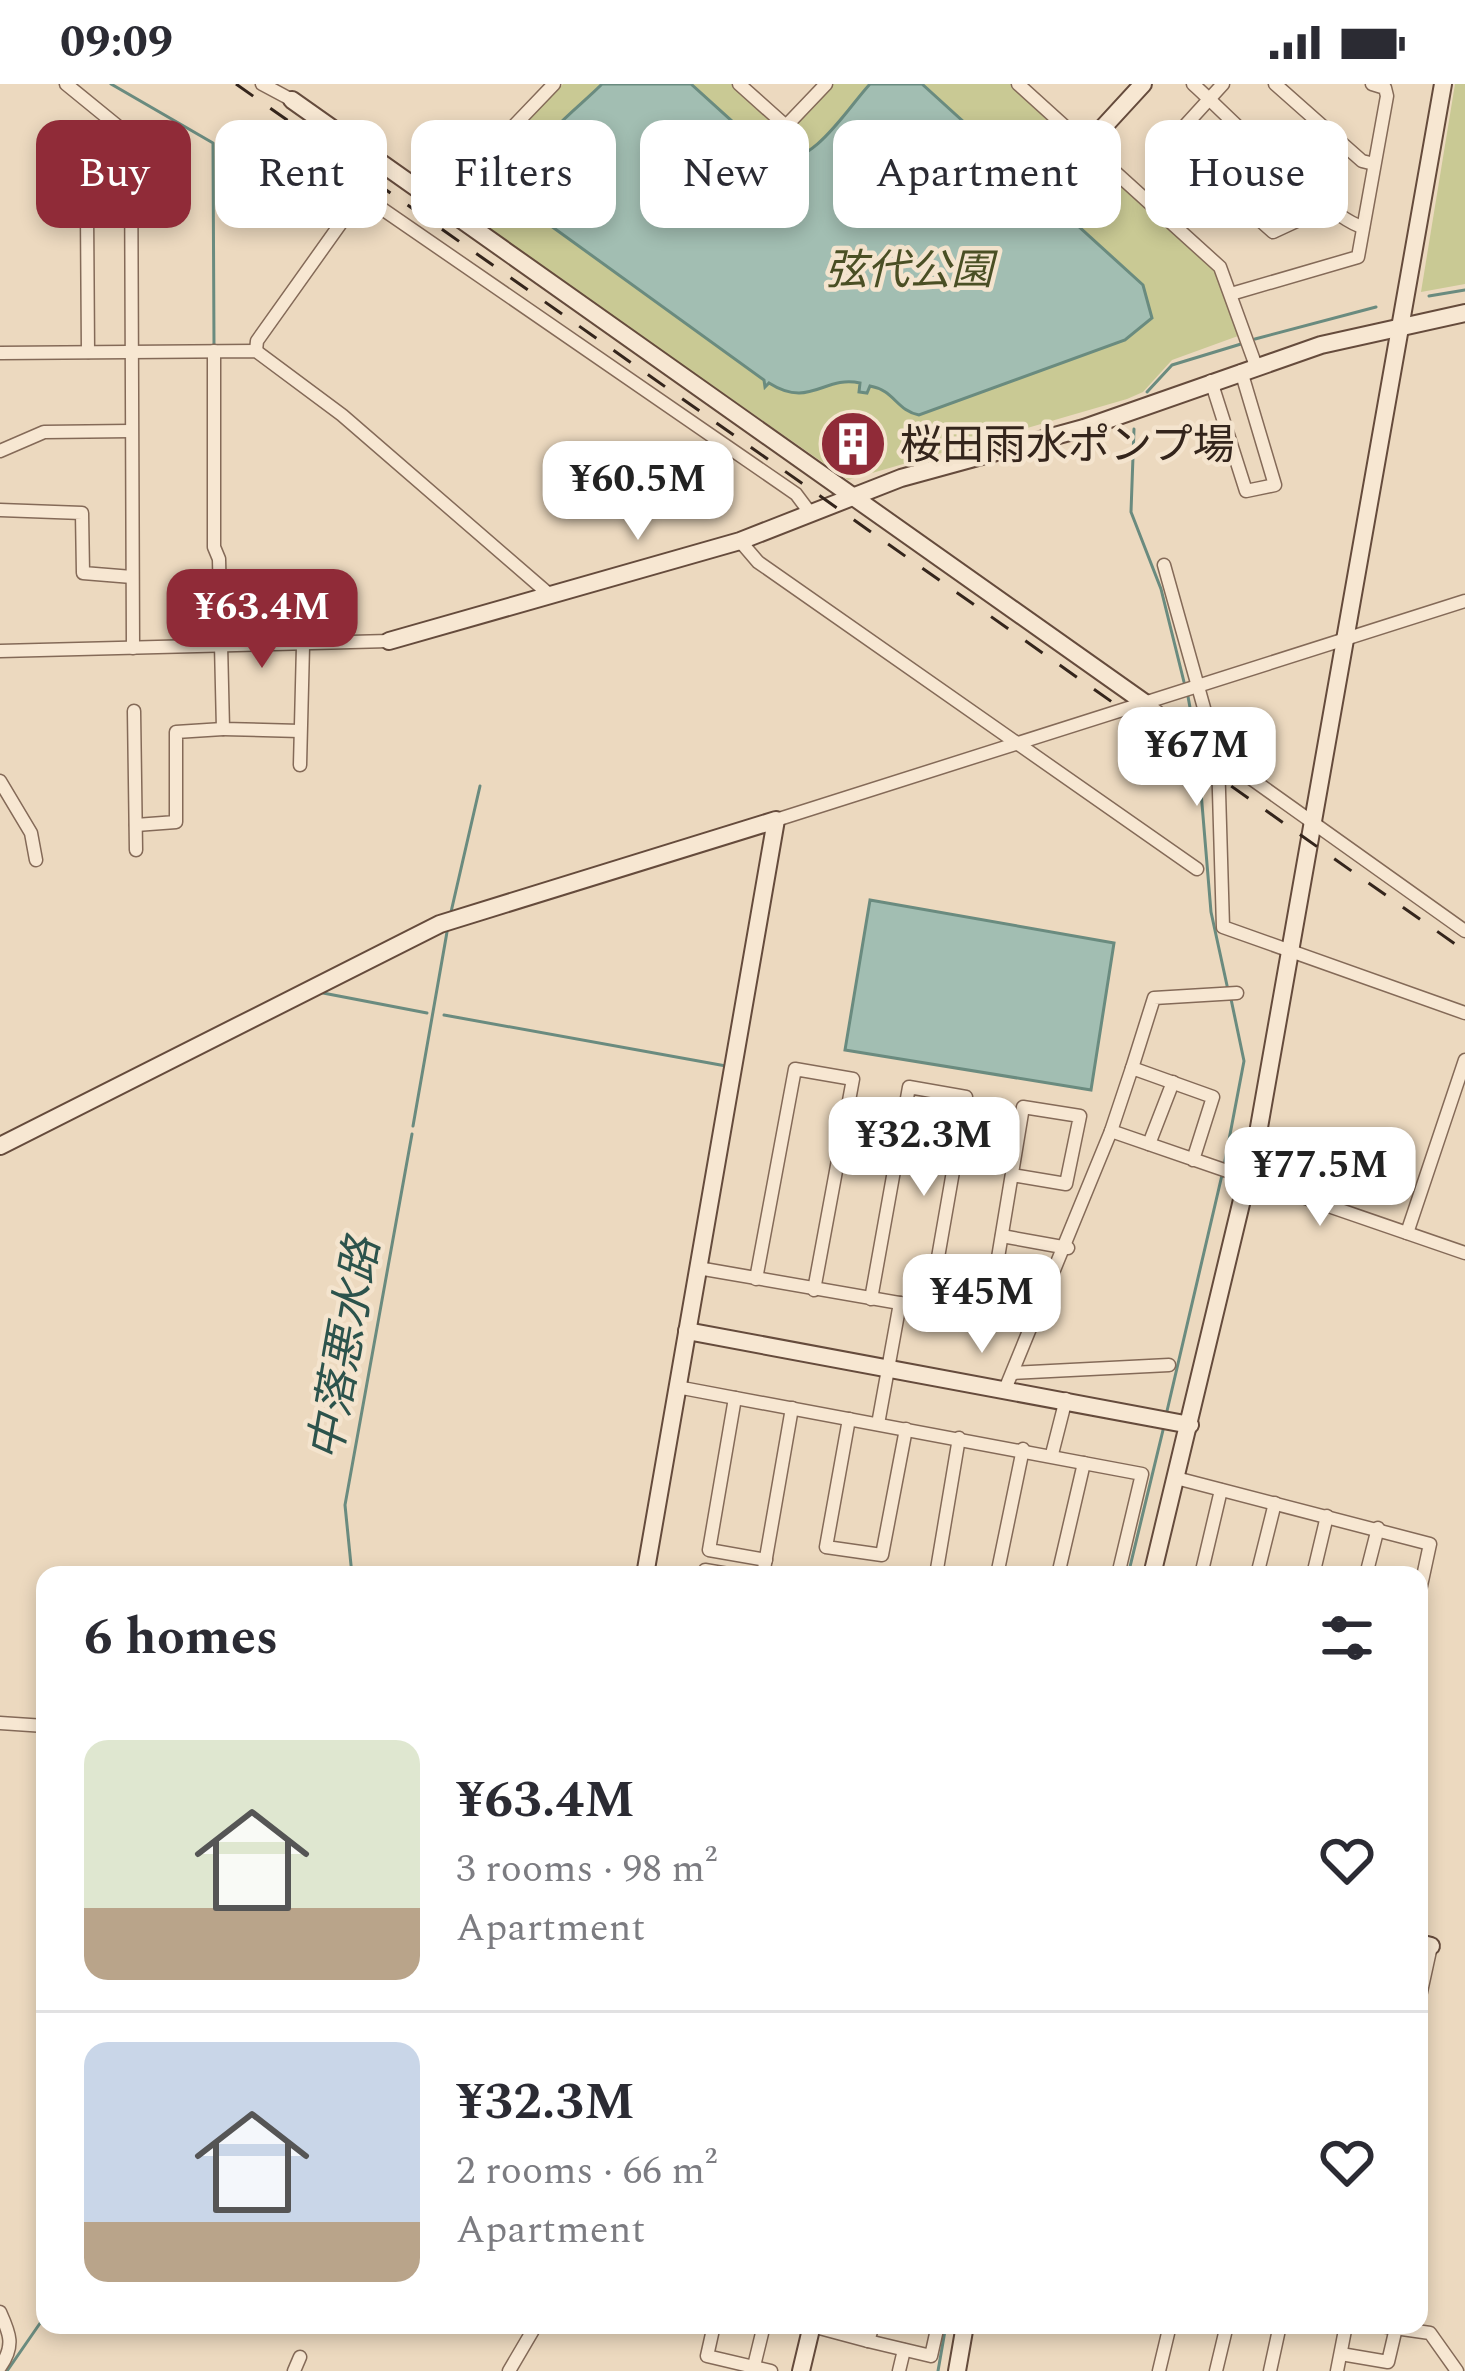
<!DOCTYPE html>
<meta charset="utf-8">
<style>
:root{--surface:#fff;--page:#f7f7f7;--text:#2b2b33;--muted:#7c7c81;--line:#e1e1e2;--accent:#902b38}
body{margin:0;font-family:Spectral,"Noto Sans JP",serif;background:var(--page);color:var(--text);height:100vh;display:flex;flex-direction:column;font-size:45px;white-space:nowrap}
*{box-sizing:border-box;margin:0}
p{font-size:39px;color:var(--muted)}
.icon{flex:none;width:66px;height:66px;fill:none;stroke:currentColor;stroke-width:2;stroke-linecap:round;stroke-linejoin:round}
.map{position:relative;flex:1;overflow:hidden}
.sheet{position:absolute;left:36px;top:1482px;width:1392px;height:768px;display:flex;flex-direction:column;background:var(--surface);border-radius:24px;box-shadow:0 6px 18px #0003}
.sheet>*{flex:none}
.hud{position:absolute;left:36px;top:36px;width:1395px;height:108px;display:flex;gap:24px}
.price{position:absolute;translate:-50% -102px;padding:0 27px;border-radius:24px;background:#fff;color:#222;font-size:39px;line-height:78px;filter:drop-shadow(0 3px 6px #0008)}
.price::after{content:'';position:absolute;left:50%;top:72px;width:36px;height:27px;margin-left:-18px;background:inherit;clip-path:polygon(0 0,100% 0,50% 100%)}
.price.active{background:var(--accent);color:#fff}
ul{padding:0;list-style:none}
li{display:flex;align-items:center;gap:36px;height:300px;padding:0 48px}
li+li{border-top:3px solid var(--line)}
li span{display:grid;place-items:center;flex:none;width:336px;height:240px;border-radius:24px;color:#555}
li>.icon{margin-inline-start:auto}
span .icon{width:144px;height:144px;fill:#fffc;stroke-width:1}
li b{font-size:51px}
h2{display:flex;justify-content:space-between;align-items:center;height:144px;padding:0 48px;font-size:51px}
.chip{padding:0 42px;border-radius:24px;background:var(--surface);box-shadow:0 6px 18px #0003;font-size:42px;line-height:108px}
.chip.active{background:var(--accent);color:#fff}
.status{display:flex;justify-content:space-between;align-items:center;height:84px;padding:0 60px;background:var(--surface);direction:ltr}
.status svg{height:33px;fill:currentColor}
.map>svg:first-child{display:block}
</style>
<div class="status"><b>09:09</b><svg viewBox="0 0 49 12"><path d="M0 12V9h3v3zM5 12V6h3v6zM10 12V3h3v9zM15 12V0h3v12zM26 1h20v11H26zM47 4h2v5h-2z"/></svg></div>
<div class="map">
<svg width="1465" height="2287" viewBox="0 0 1465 2287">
<rect width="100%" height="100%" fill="#ecd9bf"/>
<g fill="#c9c994">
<path d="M563 0H733L787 48 830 0H1011L1216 185 1238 252 1172 276 1143 308 1127 315 848 396 453 121V113Z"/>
<path d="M1455 0H1465V200L1421 208Z"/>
</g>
<g fill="#a2beb2" stroke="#6a8b7f" stroke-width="3">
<path d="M602 0H691L776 77C815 80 846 26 870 0H922L1143 201 1152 234 1125 256 919 331C897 327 894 306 870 302L867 309 859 308 860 299C824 291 810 325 769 299L765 303 764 296 522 121C502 78 575 28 602 0Z"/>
<path d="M870 816 1114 859 1091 1006 845 966Z"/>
</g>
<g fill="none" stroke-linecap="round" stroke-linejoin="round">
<g stroke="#6a8b7f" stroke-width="3">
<path d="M111 0 213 59 214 261"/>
<path d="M1429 212 1465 206"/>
<path d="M1255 255 1376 223"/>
<path d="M1147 308 1172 281 1241 260"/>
<path d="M1134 345 1131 428 1161 505 1184 598"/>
<path d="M1187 607 1195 651"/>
<path d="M1197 660 1211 828 1228 906"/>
<path d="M451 828 480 702"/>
<path d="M323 909 427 929"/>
<path d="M444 931 726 982"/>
<path d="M413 1042 447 848"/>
<path d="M1224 1082 1244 977 1231 915"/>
<path d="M1167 1327 1222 1091"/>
<path d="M352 1491 345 1421 412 1050"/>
<path d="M1128 1491 1164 1342"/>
<path d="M7 2287 45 2232"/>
<path d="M938 2287 946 2241"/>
</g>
<g stroke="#846a58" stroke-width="15">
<g id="street">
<path d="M66 0 131 53 133 564"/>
<path d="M262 0 292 16"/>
<path d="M739 0 786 42 826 0"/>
<path d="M1018 0 1220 183 1256 282"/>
<path d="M1193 0C1224 28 1331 137 1363 143"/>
<path d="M1223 0 1171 57 1273 148 1301 135 1320 114"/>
<path d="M1275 0 1362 77 1374 80"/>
<path d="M362 111 796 410 811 430"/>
<path d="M439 120 554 0"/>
<path d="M1231 210 1358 173 1387 12 1385 4 1372 0"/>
<path d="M214 267V463L219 475 223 645 300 647"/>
<path d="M256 267 257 257 383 80"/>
<path d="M88 268 87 128 128 124"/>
<path d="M0 269 256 267 342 331 550 511"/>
<path d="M1211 297 1246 407 1275 401 1241 287"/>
<path d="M0 367 44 348 131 347"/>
<path d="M0 426 82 429 83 489 132 493"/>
<path d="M740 457 758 478 1197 785"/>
<path d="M1164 481 1218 674 1223 843 1465 929"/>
<path d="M0 567 389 557"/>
<path d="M1145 619 1465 847"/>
<path d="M134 627 136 766"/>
<path d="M300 681 303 562"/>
<path d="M0 697 31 749 36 776"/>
<path d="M776 736 1465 517"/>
<path d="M136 741 176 738V648L223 645"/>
<path d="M1132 984 1154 914 1237 909"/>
<path d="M1149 1060 1173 998"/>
<path d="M1193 1076 1213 1013 1132 984 1111 1047 1465 1169"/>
<path d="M1407 1149 1465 976"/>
<path d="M1002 1152 1068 1164"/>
<path d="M698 1184 1032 1242"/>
<path d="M756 1195 795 985 853 995 814 1206"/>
<path d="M871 1215 909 1003 966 1013 929 1225"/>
<path d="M988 1234 1023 1023 1080 1032 1066 1100 1012 1091"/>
<path d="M1013 1289 1169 1281"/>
<path d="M677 1303 1142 1390 1118 1491"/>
<path d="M1006 1303 1111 1047"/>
<path d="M735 1314 709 1466 766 1476"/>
<path d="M849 1335 826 1463 882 1471 906 1345"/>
<path d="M878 1340 900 1219"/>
<path d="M1052 1370 1066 1315"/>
<path d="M1176 1394 1430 1460 1419 1511"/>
<path d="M705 1491V1486L734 1491"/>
<path d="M763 1491 792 1324"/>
<path d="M936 1491 959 1354"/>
<path d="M997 1491 1023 1365"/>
<path d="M1058 1491 1084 1379"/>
<path d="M1201 1491 1221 1406"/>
<path d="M1257 1491 1275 1419"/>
<path d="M1313 1491 1327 1432"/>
<path d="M1366 1491 1378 1444"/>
<path d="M0 1639 45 1642"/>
<path d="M1419 1917 1431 1862"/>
<path d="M0 2228C10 2250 15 2262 0 2283"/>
<path d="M714 2241 707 2272 771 2287"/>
<path d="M1374 2241 1430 2249 1457 2287"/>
<path d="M812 2242 868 2257 873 2241"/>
<path d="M868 2257 931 2272 938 2241"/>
<path d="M1341 2270 1388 2278 1396 2244"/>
<path d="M754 2282 764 2241"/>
<path d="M294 2287 300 2273"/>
<path d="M509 2287 536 2241"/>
<path d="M899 2287 904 2266"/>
<path d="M1159 2287 1170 2241"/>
<path d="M1216 2287 1227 2241"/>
<path d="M1270 2287 1280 2241"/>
<path d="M1337 2287 1346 2241"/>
</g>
</g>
<g stroke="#654b3c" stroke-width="20">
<g id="secondary">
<path d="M292 16 1145 619"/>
<path d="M1086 62 1143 0"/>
<path d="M389 557 740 457 901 394 1084 344 1321 261 1465 229"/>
<path d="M0 1062 440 840 776 736 645 1491"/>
<path d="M687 1247 1190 1341"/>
<path d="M1152 1491 1258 1049 1443 0"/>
<path d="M1419 1859 1431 1862"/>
<path d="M801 2287 812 2241"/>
<path d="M957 2287 965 2241"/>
</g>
</g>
<use href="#street" stroke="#f7e7d2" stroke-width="12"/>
<use href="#secondary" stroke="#f7e7d2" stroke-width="16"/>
<path stroke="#34251c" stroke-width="3" stroke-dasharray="21 21" stroke-linecap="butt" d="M236 0 1465 867"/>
</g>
<defs>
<g id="building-disc" transform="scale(3.45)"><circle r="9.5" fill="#902b38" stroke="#f4e4ce"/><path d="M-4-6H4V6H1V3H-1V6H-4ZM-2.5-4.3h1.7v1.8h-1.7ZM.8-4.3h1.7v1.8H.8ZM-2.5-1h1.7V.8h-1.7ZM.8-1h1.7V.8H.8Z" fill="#fff"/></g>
</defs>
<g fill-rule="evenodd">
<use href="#building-disc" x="853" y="360"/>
</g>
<g text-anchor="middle" stroke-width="9" stroke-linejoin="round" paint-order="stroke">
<g font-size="42" font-style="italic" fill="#4a4f24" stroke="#f4e4ce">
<text x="909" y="200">弦代公園</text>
</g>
<g font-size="42" fill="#34251c" stroke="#f4e4ce" text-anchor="start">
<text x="900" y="375">桜田雨水ポンプ場</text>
</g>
<g font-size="45" font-style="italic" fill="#2c534c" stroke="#f4e4ce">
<text transform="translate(343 1265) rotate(-80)" y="16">中落悪水路</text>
</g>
</g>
</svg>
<b class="price" style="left:638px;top:459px">¥60.5M</b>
<b class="price active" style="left:262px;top:587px">¥63.4M</b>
<b class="price" style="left:1197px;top:725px">¥67M</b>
<b class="price" style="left:924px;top:1115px">¥32.3M</b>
<b class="price" style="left:1320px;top:1145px">¥77.5M</b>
<b class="price" style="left:982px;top:1272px">¥45M</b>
<div class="hud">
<a class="chip active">Buy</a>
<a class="chip">Rent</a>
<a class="chip">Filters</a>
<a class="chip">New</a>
<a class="chip">Apartment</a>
<a class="chip">House</a>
</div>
<section class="sheet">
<h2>6 homes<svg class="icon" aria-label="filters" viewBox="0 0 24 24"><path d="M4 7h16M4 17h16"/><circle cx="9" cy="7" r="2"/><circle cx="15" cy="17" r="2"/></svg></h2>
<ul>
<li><span style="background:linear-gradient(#dfe7d0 70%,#b9a48a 0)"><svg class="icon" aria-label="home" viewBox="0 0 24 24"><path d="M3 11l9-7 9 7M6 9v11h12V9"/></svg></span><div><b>¥63.4M</b><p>3 rooms · 98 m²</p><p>Apartment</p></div><svg class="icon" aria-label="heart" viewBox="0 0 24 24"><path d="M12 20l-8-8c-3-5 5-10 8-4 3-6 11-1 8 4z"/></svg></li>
<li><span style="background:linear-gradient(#c9d6e8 75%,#b9a48a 0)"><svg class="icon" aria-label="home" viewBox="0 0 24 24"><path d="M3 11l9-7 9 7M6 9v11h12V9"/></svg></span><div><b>¥32.3M</b><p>2 rooms · 66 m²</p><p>Apartment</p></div><svg class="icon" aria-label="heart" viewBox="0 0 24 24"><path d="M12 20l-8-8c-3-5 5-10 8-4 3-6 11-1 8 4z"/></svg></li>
</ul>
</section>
</div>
